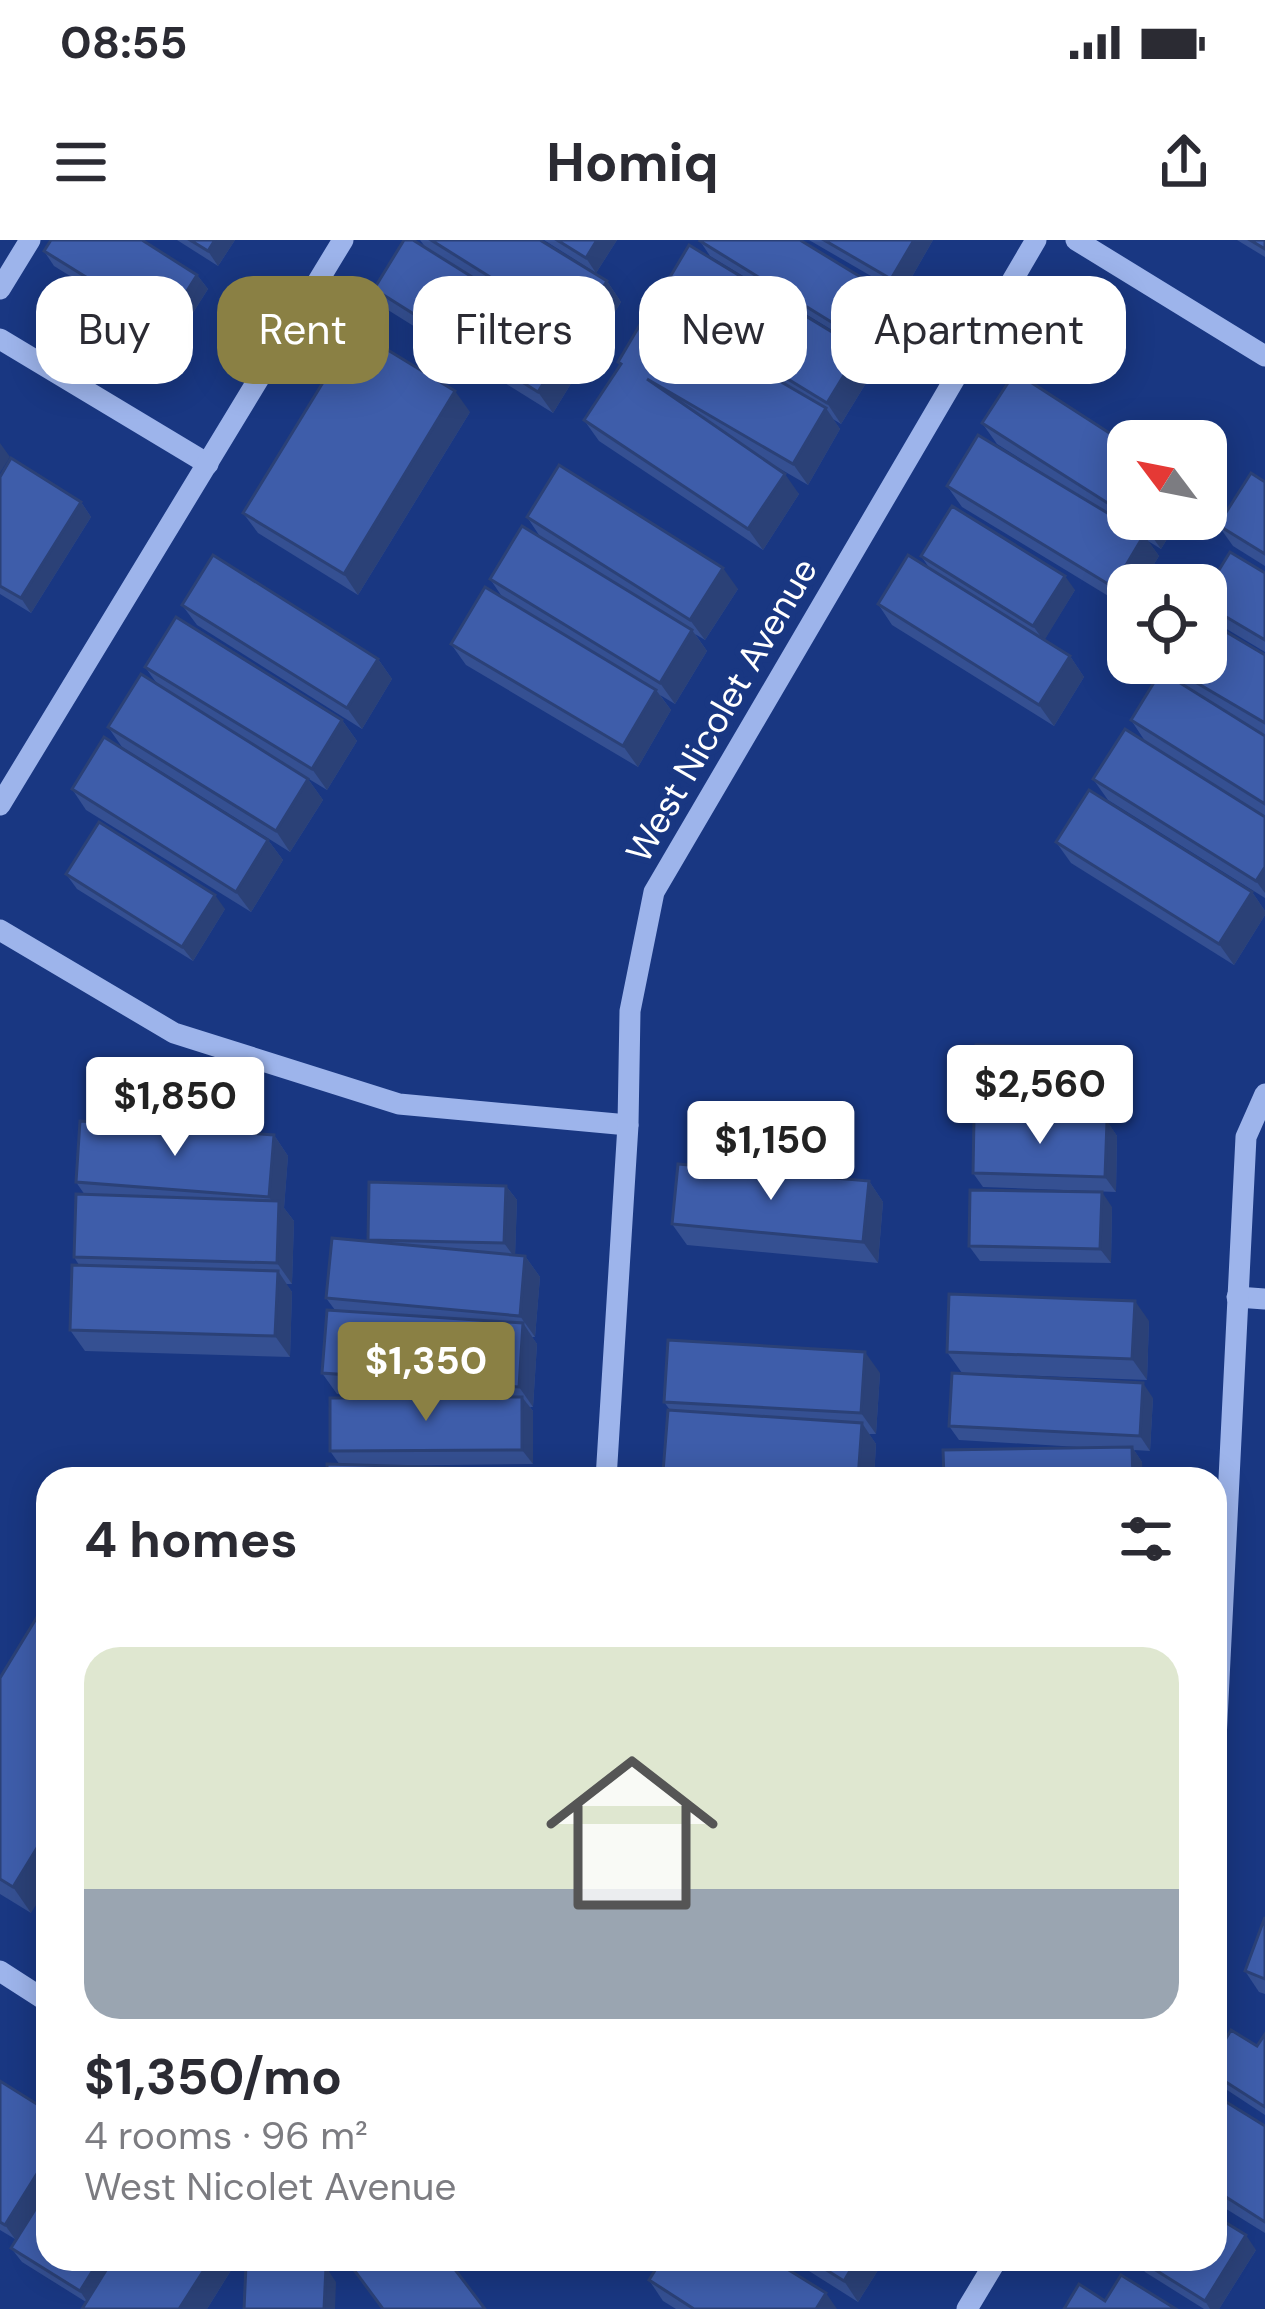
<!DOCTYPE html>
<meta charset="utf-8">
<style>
:root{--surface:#fff;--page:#f7f7f7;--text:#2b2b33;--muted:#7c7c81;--line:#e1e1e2;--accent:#8a8044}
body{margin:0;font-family:"DM Sans",sans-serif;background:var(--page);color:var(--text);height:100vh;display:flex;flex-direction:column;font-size:45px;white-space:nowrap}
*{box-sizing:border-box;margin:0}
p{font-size:39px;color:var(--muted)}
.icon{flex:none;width:66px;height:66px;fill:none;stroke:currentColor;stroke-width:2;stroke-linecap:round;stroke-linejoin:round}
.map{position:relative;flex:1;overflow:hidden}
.panel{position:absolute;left:36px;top:1227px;width:1191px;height:804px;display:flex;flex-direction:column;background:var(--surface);border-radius:36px;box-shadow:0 6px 30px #0003}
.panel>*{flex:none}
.hud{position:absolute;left:36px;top:36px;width:1194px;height:108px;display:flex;gap:24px}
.needle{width:78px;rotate:302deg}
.fabs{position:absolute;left:1107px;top:180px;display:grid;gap:24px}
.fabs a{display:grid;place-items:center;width:120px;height:120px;border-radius:24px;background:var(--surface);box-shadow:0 6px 30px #0003;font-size:60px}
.price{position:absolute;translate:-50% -102px;padding:0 27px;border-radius:12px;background:#fff;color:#222;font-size:39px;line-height:78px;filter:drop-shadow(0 3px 6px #0008)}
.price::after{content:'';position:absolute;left:50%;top:72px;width:36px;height:27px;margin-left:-18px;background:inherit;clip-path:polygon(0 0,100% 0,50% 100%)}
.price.current{background:var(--accent);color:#fff}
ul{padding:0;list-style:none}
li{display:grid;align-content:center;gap:24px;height:636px;padding:0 48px}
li+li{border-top:3px solid var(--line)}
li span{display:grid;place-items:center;height:372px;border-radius:36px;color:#555}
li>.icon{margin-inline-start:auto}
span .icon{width:216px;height:216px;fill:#fffc;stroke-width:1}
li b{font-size:51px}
h2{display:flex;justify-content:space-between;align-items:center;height:144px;padding:0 48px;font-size:51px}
.chip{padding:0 42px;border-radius:36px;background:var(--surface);box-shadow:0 6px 30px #0003;font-size:42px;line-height:108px}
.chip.current{background:var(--accent);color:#fff}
.status{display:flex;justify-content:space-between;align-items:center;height:84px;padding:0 60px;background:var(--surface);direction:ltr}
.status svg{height:33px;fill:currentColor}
header{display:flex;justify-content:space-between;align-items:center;height:156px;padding:0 48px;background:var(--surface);font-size:54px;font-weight:700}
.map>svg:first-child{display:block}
</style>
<div class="status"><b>08:55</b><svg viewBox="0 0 49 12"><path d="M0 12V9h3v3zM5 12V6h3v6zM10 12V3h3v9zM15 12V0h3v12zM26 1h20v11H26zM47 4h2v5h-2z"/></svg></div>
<header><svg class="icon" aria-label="menu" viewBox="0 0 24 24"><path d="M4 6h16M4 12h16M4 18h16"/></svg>Homiq<svg class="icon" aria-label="share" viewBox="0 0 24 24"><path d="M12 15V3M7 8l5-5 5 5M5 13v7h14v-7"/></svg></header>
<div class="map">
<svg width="1265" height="2069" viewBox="0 0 1265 2069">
<rect width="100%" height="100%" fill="#193782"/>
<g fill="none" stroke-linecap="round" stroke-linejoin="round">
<g stroke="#9db4eb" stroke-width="21">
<path d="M1076 0 1265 116"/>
<path d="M0 49 30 0"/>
<path d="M0 99 208 224"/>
<path d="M0 565 343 0"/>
<path d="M0 690 174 793 399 864 628 885"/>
<path d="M1237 1057 1265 1059"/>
<path d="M606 1239 628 885 630 771 654 652 1036 0"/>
<path d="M1215 1520 1246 897 1265 854"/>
<path d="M0 1731 48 1762"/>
<path d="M967 2069 997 2019"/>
</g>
</g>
<g fill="#355092">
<path d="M177 0H235L218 26Z"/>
<path d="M420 0H540L607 41 621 62 591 111 572 100 586 119 553 173 388 70 374 49 426 8Z"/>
<path d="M544 0H617L596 33Z"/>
<path d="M809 0H933L902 54Z"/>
<path d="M1237 0H1265V17Z"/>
<path d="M700 1 905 73 878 118 710 16Z"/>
<path d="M44 11 197 35 208 49 175 101 54 26Z"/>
<path d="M657 59 860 109 874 130 841 184 833 179 840 189 808 245 763 219 799 254 763 310 599 201 584 180 620 126 618 122 668 76Z"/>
<path d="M470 172 358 355 258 293 243 273Z"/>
<path d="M982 183 1128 205V279H1179L1161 309 1148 301 1159 316 1141 345H1128V368L962 267 947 246H1063L997 204Z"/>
<path d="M0 237 81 262 91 277 31 373 0 354Z"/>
<path d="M1265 242V326L1233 306 1218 285Z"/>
<path d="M527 277 738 349 705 400 695 394 707 411 675 464 660 455 671 470 638 527 466 425 451 404 503 358 490 339 541 298Z"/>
<path d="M921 316 1075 350 1044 400 1070 416 1084 437 1054 486 892 385 878 364 930 329Z"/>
<path d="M1265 333V412L1215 382 1206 370V351Z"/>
<path d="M182 365 378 419 392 439 362 489 197 385Z"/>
<path d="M1265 415V576L1145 501 1131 480 1173 438 1162 423Z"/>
<path d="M145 427 342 480 357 501 327 550 304 536 308 539 323 560 290 612 122 507 108 487 158 445Z"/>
<path d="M1093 539 1265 577V658L1108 560Z"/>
<path d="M72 549 268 600 283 620 251 672 86 570Z"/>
<path d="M1056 602 1252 652 1265 671V675L1234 725 1071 623Z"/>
<path d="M66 634 225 669 193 721 77 649Z"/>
<path d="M1110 808 1121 822 1120 883H1108L1117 896 1116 952 983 947 973 933 983 877 975 866Z"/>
<path d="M274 895 288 916 284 968 294 981 292 1044H286L292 1052 290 1117 85 1111 70 1090 79 1025 74 1017 85 955 76 942Z"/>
<path d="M869 941 883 962 878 1023 687 1005 672 984Z"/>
<path d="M506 946 517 960 515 1015 525 1016 540 1037 535 1097H532L537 1104 533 1167H530L533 1171V1224L362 1226 521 1230 527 1239H327L340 1225 330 1211 385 1157 337 1154 322 1133 335 1070 326 1058 369 1001Z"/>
<path d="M1112 967 1111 1023 980 1021 969 1006Z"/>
<path d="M1149 1081 1147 1140 962 1133 947 1112Z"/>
<path d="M880 1133 876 1194H869L876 1204 874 1239H668L663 1232 670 1170 664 1162Z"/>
<path d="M1153 1158 1150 1211 1134 1210 1142 1222 1095 1208 959 1200 949 1186Z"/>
<path d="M0 1438 31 1673 0 1654Z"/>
<path d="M1265 1677V1754L1259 1752 1245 1731Z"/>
<path d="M1265 1794V1875L1215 1842V1817L1257 1806Z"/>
<path d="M0 1841 48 1871V1947L15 1999 0 1990Z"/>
<path d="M1215 1855 1265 1886V1993L1215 1962Z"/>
<path d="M11 2008 48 2019H238L207 2069H82L86 2062 22 2022Z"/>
<path d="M1256 2010 1219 2069H1204L1145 2032 1136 2019H1215Z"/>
<path d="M790 2019H885L858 2062Z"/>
<path d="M649 2040 837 2069H676L663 2061Z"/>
</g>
<g fill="#2b4177">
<path d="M215 0H235L218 26 208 11Z"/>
<path d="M597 0H617L596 33 586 18Z"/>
<path d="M914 0H933L902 54 891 39Z"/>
<path d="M197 35 208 49 175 101 165 86Z"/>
<path d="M607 41 621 62 591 111 576 91Z"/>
<path d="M895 58 905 73 878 118 867 104Z"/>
<path d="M571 99 586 119 553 173 538 152Z"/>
<path d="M860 109 874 130 841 184 827 163Z"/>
<path d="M455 151 470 172 358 355 344 334Z"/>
<path d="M826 168 840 189 808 245 793 224Z"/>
<path d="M0 203 10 217 0 233Z"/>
<path d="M785 234 799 254 763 310 748 289Z"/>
<path d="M81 262 91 277 31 373 21 358Z"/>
<path d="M1152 279H1179L1161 309 1146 288Z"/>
<path d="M1144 295 1159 316 1141 345H1128V368L1113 347Z"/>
<path d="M723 328 738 349 705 400 690 380Z"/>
<path d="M1065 336 1075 350 1044 401 1033 386Z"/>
<path d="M692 390 707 411 675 464 660 443Z"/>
<path d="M1070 416 1084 437 1054 486 1039 465Z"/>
<path d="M378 419 392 439 362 489 347 468Z"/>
<path d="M656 450 671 470 638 527 623 506Z"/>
<path d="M342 480 357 501 327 550 312 529Z"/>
<path d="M308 539 323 560 290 612 276 591Z"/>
<path d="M268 600 283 620 251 672 236 652Z"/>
<path d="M1265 627V653L1256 641Z"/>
<path d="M1252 652 1265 671V675L1234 725 1219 704Z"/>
<path d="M215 655 225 669 193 721 182 707Z"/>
<path d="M1110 808 1121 822 1120 883 1110 868Z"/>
<path d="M1107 881 1117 896 1116 952 1105 937Z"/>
<path d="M274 895 288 916 284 968 294 981 292 1044 277 1023 279 970 269 957Z"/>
<path d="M869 941 883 962 878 1023 863 1002Z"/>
<path d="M506 946 517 960 515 1018 504 1003Z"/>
<path d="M1102 952 1112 967 1111 1023 1100 1009Z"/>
<path d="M525 1016 540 1037 535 1097 520 1076Z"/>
<path d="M278 1031 292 1052 290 1117 275 1096Z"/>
<path d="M1135 1061 1149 1081 1147 1140 1132 1119Z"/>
<path d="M523 1083 537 1104 533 1167 519 1147Z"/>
<path d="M865 1112 880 1133 876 1194 861 1173Z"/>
<path d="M1143 1143 1153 1158 1150 1211 1140 1196Z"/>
<path d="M522 1157 533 1171V1224L522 1210Z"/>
<path d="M862 1183 876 1204 874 1239H858Z"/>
<path d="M1132 1207 1142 1222 1143 1239H1133Z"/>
<path d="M48 1590V1646L31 1673 13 1647Z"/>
<path d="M48 1916V1947L15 1999 5 1985Z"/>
<path d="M1246 1995 1256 2010 1219 2069H1210L1205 2061Z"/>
<path d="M100 2019H120L90 2066 80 2051Z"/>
<path d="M211 2019H238L207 2069H179Z"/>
<path d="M857 2019H885L858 2062 844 2041Z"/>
<path d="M326 2027 336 2042 335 2069H324Z"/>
<path d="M826 2053 837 2069H816Z"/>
</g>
<g fill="#3e5daa" stroke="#2b4177" stroke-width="3">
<path d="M51 0H142L197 35 165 86 44 11Z"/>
<path d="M190 0H215L208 11Z"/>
<path d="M404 0H413L571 99 538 152 374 49Z"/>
<path d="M431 0H540L607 41 576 91Z"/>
<path d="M557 0H597L586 18Z"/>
<path d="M701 0H800L895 58 867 104 700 1Z"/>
<path d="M824 0H914L891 39Z"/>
<path d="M1250 0H1265V9Z"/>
<path d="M689 5 860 109 827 163 657 59Z"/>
<path d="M651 66 826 168 793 224 647 139 785 234 748 289 584 180 621 124 618 122Z"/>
<path d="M355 90 455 151 344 334 243 273Z"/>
<path d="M1015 132 1128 205V276L982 183Z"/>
<path d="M978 195 1144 295 1113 347 947 246Z"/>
<path d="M11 218 81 262 21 358 0 346V237Z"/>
<path d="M559 225 723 328 690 380 527 277Z"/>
<path d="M1251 233 1265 242V314L1218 285Z"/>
<path d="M952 266 1065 336 1033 386 921 316Z"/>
<path d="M1132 279H1152L1146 288Z"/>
<path d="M522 286 692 390 660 443 490 339Z"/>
<path d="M1230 312 1265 333V400L1206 365V351Z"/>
<path d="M213 315 378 419 347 468 182 365Z"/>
<path d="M908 315 1070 416 1039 465 878 364Z"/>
<path d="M485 347 656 450 623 506 451 404Z"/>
<path d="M176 377 342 480 312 529 145 427Z"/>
<path d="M1206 380 1265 415V483L1163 423H1206Z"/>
<path d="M1161 431 1265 496V564L1131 480Z"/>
<path d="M141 434 308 539 276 591 108 487Z"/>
<path d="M1125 489 1265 577V627L1256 641 1093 539Z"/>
<path d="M104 497 268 600 236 652 72 549Z"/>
<path d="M1089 550 1252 652 1219 704 1056 602Z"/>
<path d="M99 582 215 655 182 707 66 634Z"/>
<path d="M976 805 1110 808V868L975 866Z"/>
<path d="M974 877 1107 881 1105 937 973 933Z"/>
<path d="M80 881 274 895 269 957 76 942Z"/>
<path d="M678 924 869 941 863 1002 672 984Z"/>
<path d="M369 942 506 946 504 1003 368 1000Z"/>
<path d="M970 950 1102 952 1100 1009 969 1006Z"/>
<path d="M76 954 279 961 277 1023 74 1017Z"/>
<path d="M332 998 525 1016 520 1076 326 1058Z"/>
<path d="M72 1025 278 1031 275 1096 70 1090Z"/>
<path d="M949 1054 1135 1061 1132 1119 947 1112Z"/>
<path d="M327 1070 523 1083 519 1147 322 1133Z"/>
<path d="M668 1100 865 1112 861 1173 664 1162Z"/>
<path d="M952 1133 1143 1143 1140 1196 949 1186Z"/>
<path d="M522 1157V1210L330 1211V1158Z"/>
<path d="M668 1170 862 1183 858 1239H767L663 1232Z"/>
<path d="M1132 1207 1133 1239H944L943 1210Z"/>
<path d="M327 1224 521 1230V1239H327Z"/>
<path d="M48 1359V1590L13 1647 0 1639V1438Z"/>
<path d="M1265 1677V1739L1245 1731Z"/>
<path d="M1231 1790 1257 1806 1265 1794V1867L1215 1835V1817Z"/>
<path d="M0 1841 48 1871V1916L5 1985 0 1982Z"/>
<path d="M1215 1855 1265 1886V1982L1215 1950Z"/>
<path d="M48 1949V2019H100L80 2051 11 2008Z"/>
<path d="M1215 1976 1246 1995 1205 2061 1138 2019H1215Z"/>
<path d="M113 2019H211L179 2069H82Z"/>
<path d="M346 2019H447L485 2069H383Z"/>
<path d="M662 2019H771L826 2053 816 2069H694L649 2040Z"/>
<path d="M809 2019H857L844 2041Z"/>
<path d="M246 2025 326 2027 324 2069H244Z"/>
<path d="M1121 2035 1176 2069H1064L1079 2044 1105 2061Z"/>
</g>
<g text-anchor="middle" stroke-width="12" stroke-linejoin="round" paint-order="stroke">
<g font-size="36" fill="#fff" stroke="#193782">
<text transform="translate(721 470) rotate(-60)" y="13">West Nicolet Avenue</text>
</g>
</g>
</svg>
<div class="fabs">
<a><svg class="needle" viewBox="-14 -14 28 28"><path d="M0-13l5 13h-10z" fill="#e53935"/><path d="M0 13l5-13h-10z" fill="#7c7c81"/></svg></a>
<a><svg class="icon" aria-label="locate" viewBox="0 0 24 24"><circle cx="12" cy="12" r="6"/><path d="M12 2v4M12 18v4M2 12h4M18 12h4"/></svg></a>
</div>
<b class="price" style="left:1040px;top:907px">$2,560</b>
<b class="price" style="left:175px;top:919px">$1,850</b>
<b class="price" style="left:771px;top:963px">$1,150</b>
<b class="price current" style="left:426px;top:1184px">$1,350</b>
<div class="hud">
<a class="chip">Buy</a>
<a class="chip current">Rent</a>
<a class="chip">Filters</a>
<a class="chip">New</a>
<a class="chip">Apartment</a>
</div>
<section class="panel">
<h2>4 homes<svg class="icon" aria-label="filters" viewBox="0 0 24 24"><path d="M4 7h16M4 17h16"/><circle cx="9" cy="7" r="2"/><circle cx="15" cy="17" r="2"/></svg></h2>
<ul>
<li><span style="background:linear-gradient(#dfe7d0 65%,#9aa5b1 0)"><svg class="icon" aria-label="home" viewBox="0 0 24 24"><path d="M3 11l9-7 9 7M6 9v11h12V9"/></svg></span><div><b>$1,350/mo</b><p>4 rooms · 96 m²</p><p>West Nicolet Avenue</p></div></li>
</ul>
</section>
</div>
